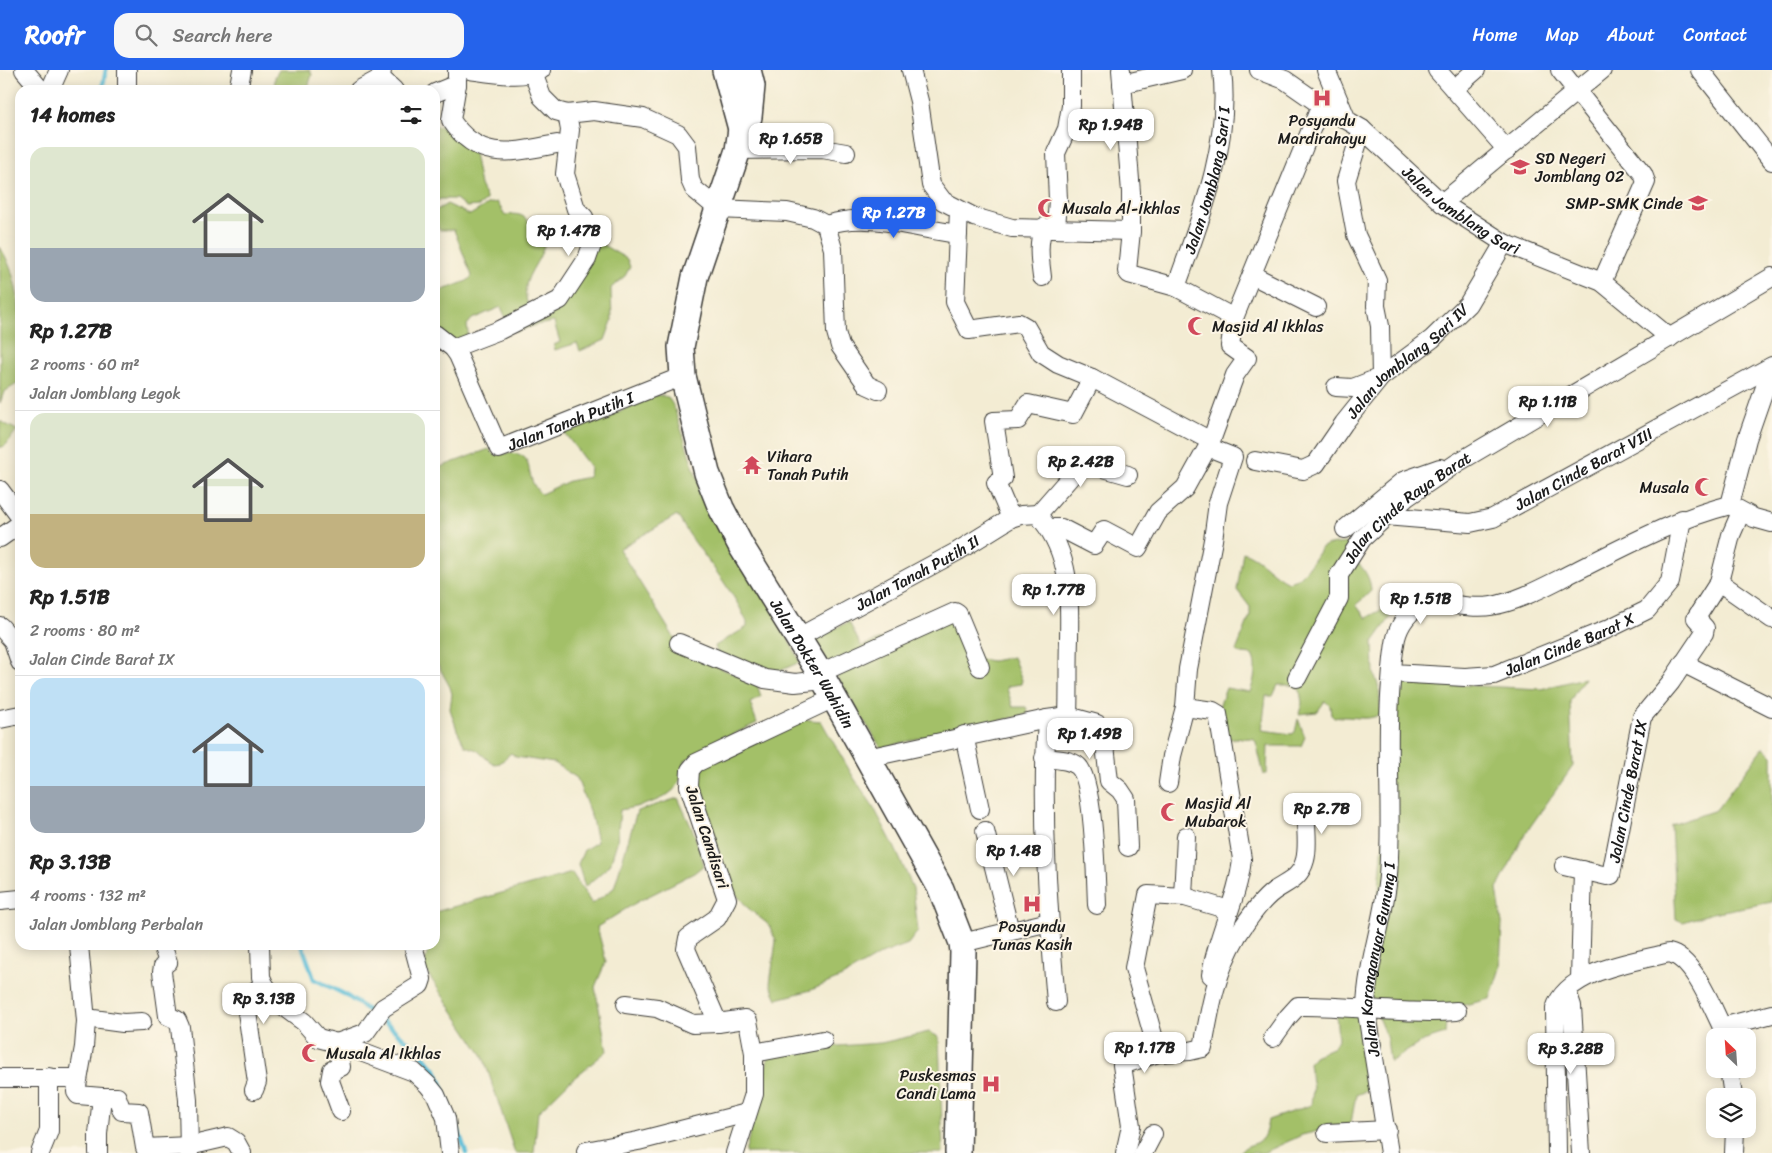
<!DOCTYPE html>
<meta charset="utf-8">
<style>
:root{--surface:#fff;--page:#f6f6f6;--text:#222;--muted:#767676;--line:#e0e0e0;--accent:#2563eb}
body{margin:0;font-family:Sriracha,sans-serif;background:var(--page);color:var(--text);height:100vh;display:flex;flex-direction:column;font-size:19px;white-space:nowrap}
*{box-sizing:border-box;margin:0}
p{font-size:16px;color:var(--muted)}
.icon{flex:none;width:28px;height:28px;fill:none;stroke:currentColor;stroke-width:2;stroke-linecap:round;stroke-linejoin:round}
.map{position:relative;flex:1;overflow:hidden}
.details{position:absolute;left:15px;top:15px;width:425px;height:865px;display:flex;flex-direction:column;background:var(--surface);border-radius:15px;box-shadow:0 2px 12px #0003}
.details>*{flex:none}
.needle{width:32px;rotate:335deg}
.buttons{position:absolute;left:1706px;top:958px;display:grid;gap:10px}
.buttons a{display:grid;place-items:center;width:50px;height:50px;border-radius:10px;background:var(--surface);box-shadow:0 2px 12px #0003;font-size:25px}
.price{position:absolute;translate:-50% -42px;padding:0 11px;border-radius:10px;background:#fff;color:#222;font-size:16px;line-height:32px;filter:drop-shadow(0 1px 2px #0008)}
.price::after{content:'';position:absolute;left:50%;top:30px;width:15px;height:11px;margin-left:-8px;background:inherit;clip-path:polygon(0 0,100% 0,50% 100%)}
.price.active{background:var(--accent);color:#fff}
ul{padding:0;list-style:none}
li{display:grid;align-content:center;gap:10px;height:265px;padding:0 15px}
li+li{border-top:1px solid var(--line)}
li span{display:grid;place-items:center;height:155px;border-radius:15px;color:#555}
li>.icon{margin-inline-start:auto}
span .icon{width:90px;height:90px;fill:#fffc;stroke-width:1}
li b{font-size:21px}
h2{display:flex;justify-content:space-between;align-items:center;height:60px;padding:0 15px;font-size:21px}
header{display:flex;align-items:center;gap:30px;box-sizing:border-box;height:70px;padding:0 25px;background:var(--accent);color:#fff}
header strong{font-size:24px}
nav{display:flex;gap:28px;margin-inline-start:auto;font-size:18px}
.search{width:350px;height:45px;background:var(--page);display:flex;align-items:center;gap:12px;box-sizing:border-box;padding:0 18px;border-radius:15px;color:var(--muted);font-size:19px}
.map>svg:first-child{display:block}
</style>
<header>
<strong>Roofr</strong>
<div class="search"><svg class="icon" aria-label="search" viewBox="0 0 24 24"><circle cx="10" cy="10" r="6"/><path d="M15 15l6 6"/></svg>Search here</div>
<nav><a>Home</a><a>Map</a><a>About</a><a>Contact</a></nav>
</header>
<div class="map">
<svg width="1772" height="1083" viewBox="0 0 1772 1083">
<rect width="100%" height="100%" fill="#fcf5e5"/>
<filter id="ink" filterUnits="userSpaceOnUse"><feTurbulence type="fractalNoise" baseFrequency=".02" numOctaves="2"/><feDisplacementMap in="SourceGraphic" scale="10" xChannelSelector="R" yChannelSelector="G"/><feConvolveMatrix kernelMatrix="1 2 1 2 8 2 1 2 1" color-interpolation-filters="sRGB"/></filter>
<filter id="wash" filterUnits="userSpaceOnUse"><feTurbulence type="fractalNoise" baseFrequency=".0096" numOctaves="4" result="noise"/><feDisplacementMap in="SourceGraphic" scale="20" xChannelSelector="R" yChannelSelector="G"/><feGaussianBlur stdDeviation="1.12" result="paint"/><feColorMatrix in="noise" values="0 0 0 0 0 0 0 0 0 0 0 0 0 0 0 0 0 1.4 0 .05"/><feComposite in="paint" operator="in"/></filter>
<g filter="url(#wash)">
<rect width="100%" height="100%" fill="#f3ecd3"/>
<g fill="#a3c067" stroke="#606e42">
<path d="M279 0H310L312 5 307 20H274L275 7Z"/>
<path d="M435 56 445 58 474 83 480 115 487 130 479 136 466 137 456 129H440L435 133Z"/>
<path d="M497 132 505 145C534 140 526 160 545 171 540 198 517 207 529 238L564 232 598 172 627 189 630 197 625 206 611 218 612 251 605 270 580 281 577 273 555 280 554 275 560 272 554 252 536 255 517 262 511 260 501 237 472 249 467 255 468 263 462 277 435 260V223L467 211 472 206 454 160H439L435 149V141L447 134 470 145 488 134Z"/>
<path d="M0 177C25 216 20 267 20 312L4 322 0 333Z"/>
<path d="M657 325 668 327 674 337 705 433 715 453 765 521 800 592 773 604 717 583 715 576 747 557V552C730 513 698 482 677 445L619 479 683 582 757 614 761 627 750 633 757 653 702 679 685 691C683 698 682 707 679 713 669 731 637 737 620 740L617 772 610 795 585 817 578 794 584 780 597 772 592 749 577 708 554 693 516 687 511 683 500 693 495 694 488 690 477 680 465 676 457 660 450 639 452 624 450 617 435 590V399L489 379 495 385C543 376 519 404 541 424L569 411 589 407 590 397 563 361 623 340Z"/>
<path d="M0 351 17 360 6 375 0 378Z"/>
<path d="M1346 473 1354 475 1352 489C1363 495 1371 509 1371 521L1356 535 1366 548 1396 532 1398 537 1373 572 1374 603 1379 618 1381 644C1365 653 1351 644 1334 648L1331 645 1330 636 1325 631 1317 642 1299 644 1302 633 1300 620 1293 615H1278L1273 626H1266L1262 660 1292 664 1295 662 1298 649 1305 667 1301 676H1268L1267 703 1264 705 1256 672 1253 668 1225 669 1218 640 1226 618 1250 622C1254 612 1258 595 1252 585L1242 584 1236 581 1250 546V537L1237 520 1243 482C1261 488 1271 504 1288 512L1297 509 1308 498 1321 478 1327 475Z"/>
<path d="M957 543 980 589 992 591 1013 587 1022 610 1021 614 1008 616 1007 619 1013 637H1026L1029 644 968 658H960L881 678 815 571 827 562 849 552 861 576Z"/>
<path d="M1584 608 1570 631 1573 696 1525 764 1497 819 1502 853 1500 898 1490 929 1447 939 1445 964 1423 971 1390 992 1387 969 1370 928 1396 612 1541 619Z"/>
<path d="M800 649 821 651 854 708 873 736 894 776 913 818 918 861 908 874 881 884 842 907 811 920 777 929 770 914 776 871 769 855 749 839 734 822 705 744 698 715 704 694Z"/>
<path d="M1764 677 1772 685V832L1712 843 1683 852 1676 849 1671 755 1716 740Z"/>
<path d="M678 728 694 763 704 795 694 803 637 832 597 857 606 891 595 917 607 981 569 1012 538 1042 534 1083H515L483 986 424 898 429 875H435V842L572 803 592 834 614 818 637 741Z"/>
<path d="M1361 939 1371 1019 1356 1025 1351 1053 1302 1065 1263 1083H1239C1252 1067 1263 1083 1268 1050L1311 1035 1313 1019 1309 993 1314 986 1334 977 1338 969 1336 942Z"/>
<path d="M929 962 939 967 943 1083H745L769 985 809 978 881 973Z"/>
</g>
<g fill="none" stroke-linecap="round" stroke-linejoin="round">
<g stroke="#59bcd7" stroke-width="4.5">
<path d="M102 20 106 0"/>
<path d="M302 875 314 909 344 924 375 945"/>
<path d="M381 949 419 981 437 1002 449 1035"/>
<path d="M454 1047 466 1083"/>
</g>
</g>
</g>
<g filter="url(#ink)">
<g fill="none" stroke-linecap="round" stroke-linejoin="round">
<g stroke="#3c3b37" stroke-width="20">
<g id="minor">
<path d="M24 0 41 20"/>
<path d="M382 0 381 8 394 20"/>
<path d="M470 0C491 3 521 9 541 0"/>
<path d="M911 0 919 31 931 115 943 131 974 147 1012 158 1131 161"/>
<path d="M1121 0 1131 122V161L1127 201 1129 204 1176 217 1234 248"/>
<path id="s1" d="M1259 0 1285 10 1321 35 1362 59 1442 133 1504 173 1602 212 1670 268"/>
<path d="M1326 0 1347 50"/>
<path d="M1437 0 1507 80"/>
<path d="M1560 0 1643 104 1646 112 1602 212"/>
<path d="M1700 0 1772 91"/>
<path d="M533 3 542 27 556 41 567 44 594 41 643 48 678 64 687 76 690 110 694 119 718 139 787 142 813 148 826 155 833 179 836 262 840 276 867 315 878 320"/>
<path d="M457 14 451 50C479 93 514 82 557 74"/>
<path d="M1122 14 1182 0"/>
<path d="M1454 19 1476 0"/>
<path d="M50 20 59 0"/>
<path d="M127 20V0"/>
<path d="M238 20 242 0"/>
<path d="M359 20 381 8"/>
<path d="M435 23 457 14V0"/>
<path d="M738 80 822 79 846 83"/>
<path d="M1442 133 1602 0"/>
<path d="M959 140 955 232 969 260 1019 253 1026 257 1041 283 1058 294 1092 308 1211 371"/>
<path d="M826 155C868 141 915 159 958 164"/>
<path d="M1056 158 1058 130 1056 83 1067 59 1071 36V0"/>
<path d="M1252 205 1316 237"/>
<path d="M1042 207C1040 190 1037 173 1044 157"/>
<path id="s2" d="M1176 217C1201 148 1231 74 1222 0"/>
<path id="s3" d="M435 264 453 278 458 285 499 379 683 306"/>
<path d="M453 278 500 260 560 230 587 189 593 172 584 147 576 139 565 104 570 60 567 44"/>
<path d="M1336 317 1353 318 1381 307 1380 256 1376 236 1377 210 1356 165 1346 111 1362 59"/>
<path id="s4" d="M1255 391 1303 400 1316 394 1344 353 1381 307 1432 269 1468 234 1504 173"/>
<path d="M0 420 20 447"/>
<path d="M1730 435 1747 369 1772 297"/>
<path d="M1732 436 1754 448 1772 453"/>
<path d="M1038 444 1081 395 1086 393 1128 405"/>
<path id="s5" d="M1385 446 1470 453 1493 448 1772 296"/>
<path d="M1011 448 996 413 1003 408 994 351 1018 350 1028 334 1073 344 1092 308"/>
<path d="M1042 450C1070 484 1070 526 1069 568 1068 594 1069 620 1068 646"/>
<path d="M1049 458H1061L1094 475 1104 460 1138 478 1158 442 1185 418 1211 371 1235 305 1247 288 1230 276 1234 248 1321 35"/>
<path d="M1345 459 1403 411 1440 398"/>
<path d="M0 468 20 454"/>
<path d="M1719 512 1772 549"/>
<path d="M0 556 13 571 20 592"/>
<path id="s6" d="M799 567 958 481 1011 448 1021 445 1038 444"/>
<path d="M679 573 765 609 795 613 824 610"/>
<path d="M1683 593 1772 638"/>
<path d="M820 603 955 542 958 544 980 597"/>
<path id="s7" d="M1392 603 1465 607 1494 605 1608 559 1647 540 1670 512 1682 449"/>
<path id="s8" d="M1297 608 1339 528V505L1362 469 1407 427 1457 393 1772 207"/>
<path d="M1185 637 1213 641 1218 644 1242 789C1238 829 1217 864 1211 905"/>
<path d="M0 649 20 645"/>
<path d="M1047 649C1041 743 1048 838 1056 932"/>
<path d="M964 665 980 739"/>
<path d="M867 688 1047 649 1068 646 1097 654 1104 666 1109 711 1120 720 1126 729 1128 777"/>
<path d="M1044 688C1054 689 1070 689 1078 696 1094 710 1096 810 1097 835"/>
<path d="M1168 713 1172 686 1185 637 1188 599 1213 470 1218 433 1233 387 1208 377"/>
<path d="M985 761 1010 861"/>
<path id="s9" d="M1564 796 1607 806 1611 805 1642 647 1671 612 1704 563 1705 558 1696 548 1719 512 1731 465 1741 442"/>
<path d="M1183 826 1186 766"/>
<path d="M0 831 20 829"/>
<path d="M962 873 1049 852"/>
<path d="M79 875 86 951 84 977 76 1022 78 1025 102 1027 98 1064V1083"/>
<path d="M162 875 168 892 163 896 162 902 168 946 177 950 180 957 188 1030 189 1083"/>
<path d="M260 875 261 907 264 914 277 932 304 952 318 968 337 973 414 1002 428 1015 436 1025 446 1048 450 1083"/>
<path d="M1580 909 1583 800"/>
<path d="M1567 921 1572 936 1581 1083"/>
<path d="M626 934 657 938 693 954 718 953"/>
<path d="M86 948 123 953 142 952"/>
<path d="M1722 957 1772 944"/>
<path d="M1273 968 1288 947 1298 936C1351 935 1405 945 1457 941"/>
<path d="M754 983 823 970"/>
<path d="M1158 983 1134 898 1148 825 1185 827 1229 840"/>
<path d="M1729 999 1733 1026"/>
<path d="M0 1008H77"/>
<path d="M254 1020 257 1012 246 935 249 926 264 914"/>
<path d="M102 1027H117L122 1041 139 1042 145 1078 189 1076 228 1067 236 1072 242 1083"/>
<path d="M341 1041 330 1011 332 1000 341 997 337 973 365 963 383 938 420 915 422 909 413 875"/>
<path d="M1327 1063 1387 1060"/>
<path d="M586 1081 638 1071 747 1043"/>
<path d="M40 1083 49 1061V1007"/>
<path d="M735 1083 754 1024V983L748 951 745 949 718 953 686 879 688 868 717 848 727 829 689 716 690 700 696 693 834 628"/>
<path d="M1125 1083 1131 1056 1122 995 1158 983 1190 981 1203 978C1210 938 1216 901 1237 866 1246 852 1260 831 1274 821 1287 812 1300 809 1305 790 1309 776 1305 756 1306 741"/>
<path d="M1143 1083 1153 1064"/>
<path id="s10" d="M1389 1083 1366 937C1367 894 1384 850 1388 806 1393 742 1385 677 1391 613 1392 597 1393 583 1396 568 1400 552 1410 541 1423 533 1446 531 1469 540 1491 536 1521 531 1549 514 1576 501 1626 476 1675 449 1730 435"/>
<path d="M1557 1083 1555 939C1567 900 1634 892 1669 883 1693 888 1711 935 1722 957L1724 966"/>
<path d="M1734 1083 1735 1059"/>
</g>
</g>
<g stroke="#3c3b37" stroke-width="28">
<g id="highway">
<path d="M725 0 741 59"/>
<path id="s11" d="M748 0 752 16 749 47 741 59 738 80 695 207 681 277 683 306 707 403 721 438 741 476 824 610 941 819 962 873 963 882 958 1083"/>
</g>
</g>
<use href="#minor" stroke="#fff" stroke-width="18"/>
<use href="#highway" stroke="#fff" stroke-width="25"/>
</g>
</g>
<defs>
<g id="hospital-bare" transform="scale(1.5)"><path d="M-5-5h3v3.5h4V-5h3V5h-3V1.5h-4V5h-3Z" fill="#d1495b" stroke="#fcf5e5" stroke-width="2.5" paint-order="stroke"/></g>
<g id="school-bare" transform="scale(1.5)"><path d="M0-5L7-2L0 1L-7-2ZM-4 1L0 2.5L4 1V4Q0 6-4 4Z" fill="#d1495b" stroke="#fcf5e5" stroke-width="2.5" paint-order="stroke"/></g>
<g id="mosque-bare" transform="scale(1.5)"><path d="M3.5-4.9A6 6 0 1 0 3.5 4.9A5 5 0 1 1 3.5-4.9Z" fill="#d1495b" stroke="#fcf5e5" stroke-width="2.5" paint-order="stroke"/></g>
<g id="temple-bare" transform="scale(1.5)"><path d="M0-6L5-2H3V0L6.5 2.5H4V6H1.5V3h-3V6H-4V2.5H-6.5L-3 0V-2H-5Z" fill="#d1495b" stroke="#fcf5e5" stroke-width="2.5" paint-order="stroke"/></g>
</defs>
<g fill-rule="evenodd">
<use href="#hospital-bare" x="1322" y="28"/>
<use href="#school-bare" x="1520" y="97"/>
<use href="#school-bare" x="1698" y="133"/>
<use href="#mosque-bare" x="1047" y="138"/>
<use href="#mosque-bare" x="1197" y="256"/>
<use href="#temple-bare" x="752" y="395"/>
<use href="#mosque-bare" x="1704" y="417"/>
<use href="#mosque-bare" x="1170" y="742"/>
<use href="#hospital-bare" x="1032" y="834"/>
<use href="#mosque-bare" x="311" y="983"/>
<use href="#hospital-bare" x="991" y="1014"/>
</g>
<g text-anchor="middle" stroke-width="4" stroke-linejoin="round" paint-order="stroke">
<g font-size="16" fill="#1c1c1c" stroke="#fcf5e5" text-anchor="start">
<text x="1322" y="56" text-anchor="middle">Posyandu<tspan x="1322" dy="18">Mardirahayu</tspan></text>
<text x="1535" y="94">SD Negeri<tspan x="1535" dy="18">Jomblang 02</tspan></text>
<text x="1683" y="139" text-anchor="end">SMP-SMK Cinde</text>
<text x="1062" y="144">Musala Al-Ikhlas</text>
<text x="1212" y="262">Masjid Al Ikhlas</text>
<text x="767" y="392">Vihara<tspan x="767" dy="18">Tanah Putih</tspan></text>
<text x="1689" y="423" text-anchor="end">Musala</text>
<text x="1185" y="739">Masjid Al<tspan x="1185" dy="18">Mubarok</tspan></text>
<text x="1032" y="862" text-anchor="middle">Posyandu<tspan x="1032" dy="18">Tunas Kasih</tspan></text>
<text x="326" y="989">Musala Al Ikhlas</text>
<text x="976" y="1011" text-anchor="end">Puskesmas<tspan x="976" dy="18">Candi Lama</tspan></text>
</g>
<g font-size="16" fill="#1c1c1c" stroke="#fcf5e5">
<text dy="6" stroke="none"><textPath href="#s2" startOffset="112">Jalan Jomblang Sari I</textPath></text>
<text dy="6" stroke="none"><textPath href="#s1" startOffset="248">Jalan Jomblang Sari</textPath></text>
<text dy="6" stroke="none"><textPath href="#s4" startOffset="202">Jalan Jomblang Sari IV</textPath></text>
<text dy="6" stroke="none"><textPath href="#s3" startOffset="211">Jalan Tanah Putih I</textPath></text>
<text dy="6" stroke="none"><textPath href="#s5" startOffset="212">Jalan Cinde Barat VIII</textPath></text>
<text dy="6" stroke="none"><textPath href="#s8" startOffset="211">Jalan Cinde Raya Barat</textPath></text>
<text dy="6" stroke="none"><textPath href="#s6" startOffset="135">Jalan Tanah Putih II</textPath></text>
<text dy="6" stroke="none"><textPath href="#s7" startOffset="184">Jalan Cinde Barat X</textPath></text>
<text dy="6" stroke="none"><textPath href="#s11" startOffset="636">Jalan Dokter Wahidin</textPath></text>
<text dy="6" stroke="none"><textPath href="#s9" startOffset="134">Jalan Cinde Barat IX</textPath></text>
<text transform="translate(708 767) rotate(72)" y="6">Jalan Candisari</text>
<text dy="6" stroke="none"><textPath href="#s10" startOffset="196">Jalan Karanganyar Gunung I</textPath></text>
</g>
</g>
</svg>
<div class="buttons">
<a><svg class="needle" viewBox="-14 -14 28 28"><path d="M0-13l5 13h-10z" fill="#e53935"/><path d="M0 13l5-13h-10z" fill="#767676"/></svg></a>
<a><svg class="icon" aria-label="layers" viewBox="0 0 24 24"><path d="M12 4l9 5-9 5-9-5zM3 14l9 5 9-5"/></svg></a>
</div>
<b class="price" style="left:1111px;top:81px">Rp 1.94B</b>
<b class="price" style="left:791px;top:95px">Rp 1.65B</b>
<b class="price active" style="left:894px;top:169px">Rp 1.27B</b>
<b class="price" style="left:569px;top:187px">Rp 1.47B</b>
<b class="price" style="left:1548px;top:358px">Rp 1.11B</b>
<b class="price" style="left:1081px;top:418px">Rp 2.42B</b>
<b class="price" style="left:1054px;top:546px">Rp 1.77B</b>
<b class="price" style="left:1421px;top:555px">Rp 1.51B</b>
<b class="price" style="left:1090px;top:690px">Rp 1.49B</b>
<b class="price" style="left:1322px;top:765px">Rp 2.7B</b>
<b class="price" style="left:1014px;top:807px">Rp 1.4B</b>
<b class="price" style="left:264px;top:955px">Rp 3.13B</b>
<b class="price" style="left:1145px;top:1004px">Rp 1.17B</b>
<b class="price" style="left:1571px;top:1005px">Rp 3.28B</b>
<section class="details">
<h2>14 homes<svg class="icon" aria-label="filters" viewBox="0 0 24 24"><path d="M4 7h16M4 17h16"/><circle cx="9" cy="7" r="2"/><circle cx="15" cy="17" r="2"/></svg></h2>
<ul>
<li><span style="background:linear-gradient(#dfe7d0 65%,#9aa5b1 0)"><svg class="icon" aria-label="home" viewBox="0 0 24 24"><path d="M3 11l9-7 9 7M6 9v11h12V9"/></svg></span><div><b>Rp 1.27B</b><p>2 rooms · 60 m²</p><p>Jalan Jomblang Legok</p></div></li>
<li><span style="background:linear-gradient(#dfe7d0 65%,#c2b280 0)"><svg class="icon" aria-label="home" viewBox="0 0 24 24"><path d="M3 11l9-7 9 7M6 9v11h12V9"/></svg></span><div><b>Rp 1.51B</b><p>2 rooms · 80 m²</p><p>Jalan Cinde Barat IX</p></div></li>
<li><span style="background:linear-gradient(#bfe0f5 70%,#9aa5b1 0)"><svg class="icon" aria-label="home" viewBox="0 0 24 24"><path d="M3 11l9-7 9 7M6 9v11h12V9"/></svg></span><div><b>Rp 3.13B</b><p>4 rooms · 132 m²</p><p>Jalan Jomblang Perbalan</p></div></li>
</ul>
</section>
</div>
